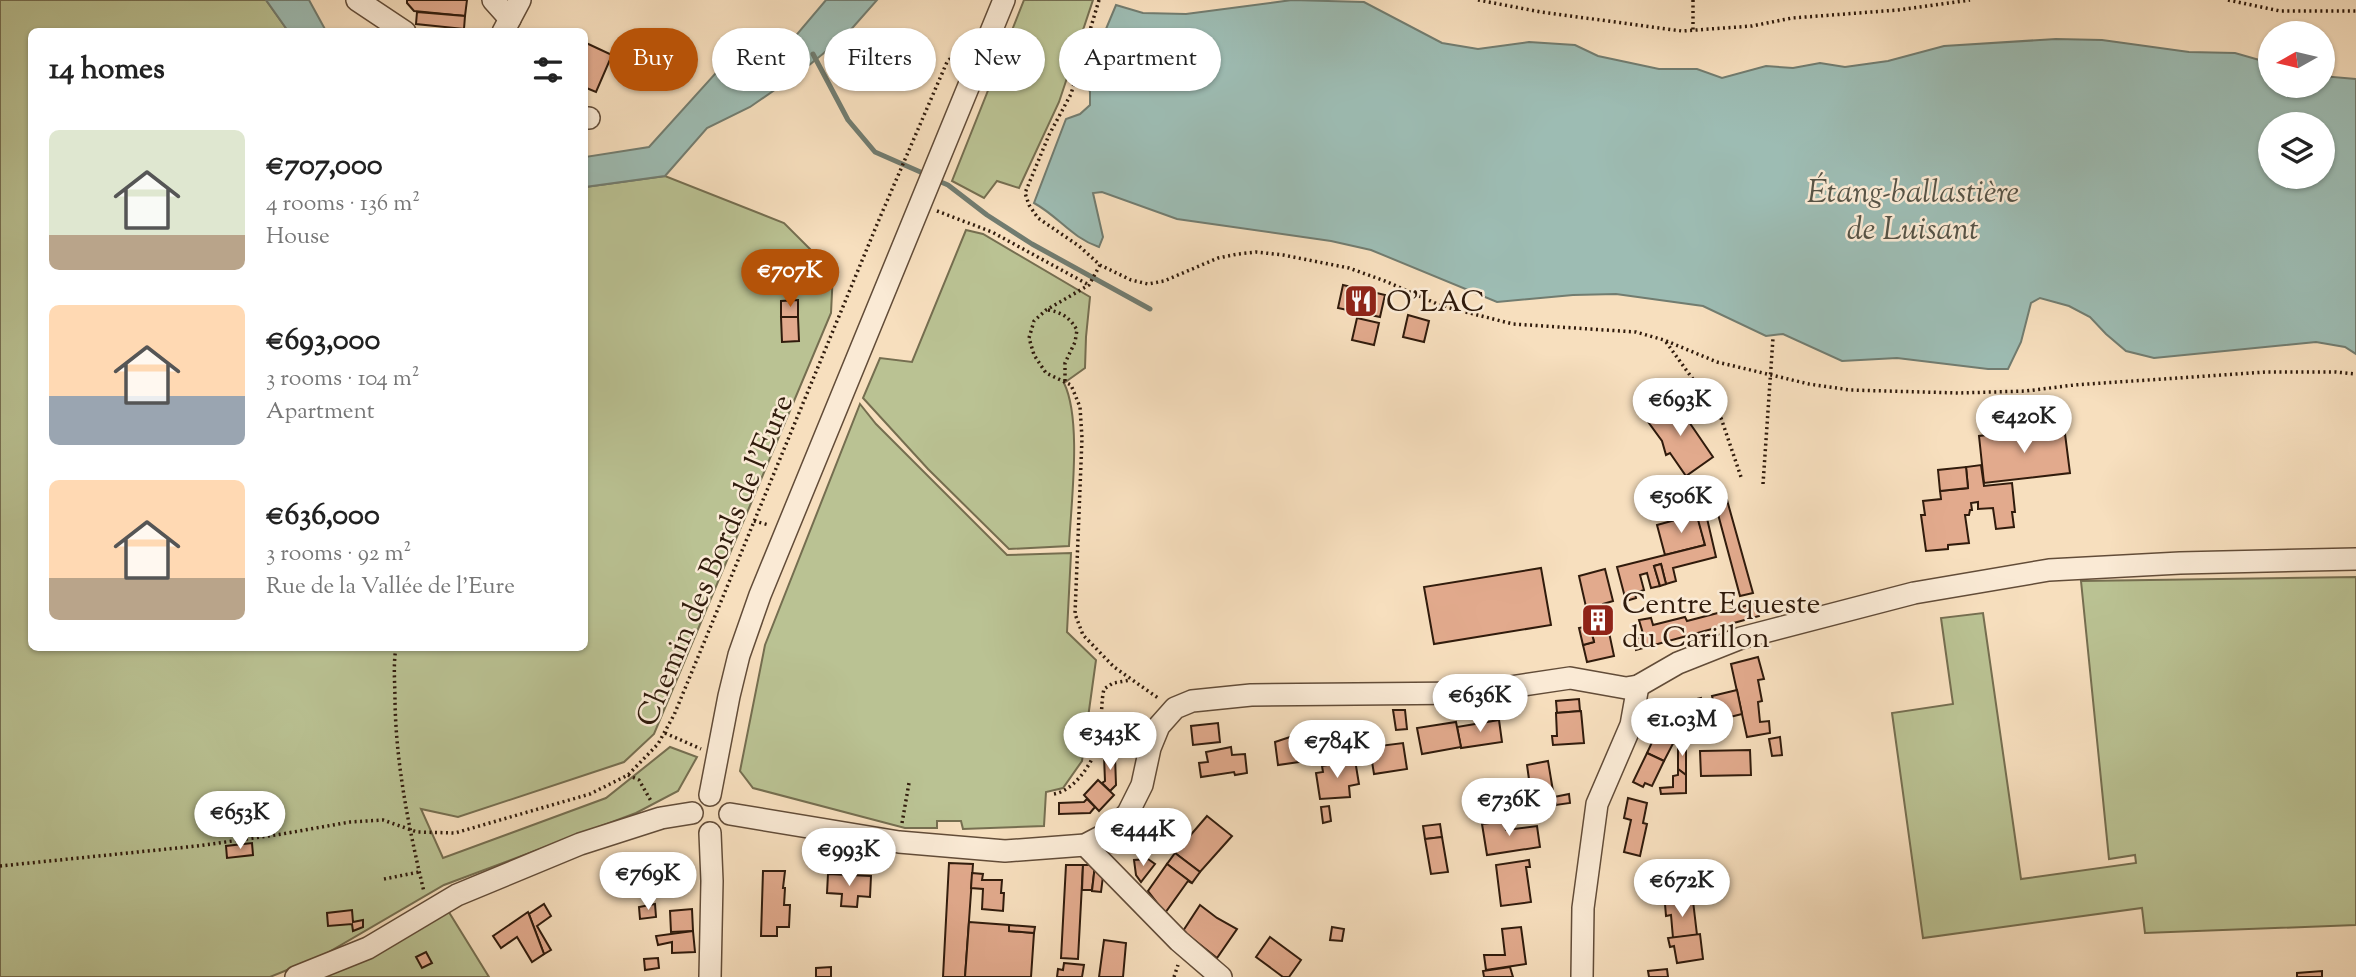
<!DOCTYPE html>
<meta charset="utf-8">
<style>
:root{--surface:#fff;--page:#f2f2f2;--text:#222;--muted:#767676;--accent:#b45309}
body{margin:0;font-family:"Sorts Mill Goudy",serif;background:var(--page);color:var(--text);height:100vh;display:flex;flex-direction:column;font-size:26px;white-space:nowrap}
*{box-sizing:border-box;margin:0}
p{font-size:23px;color:var(--muted)}
.icon{flex:none;width:38px;height:38px;fill:none;stroke:currentColor;stroke-width:2;stroke-linecap:round;stroke-linejoin:round}
.map{position:relative;flex:1;overflow:hidden}
.panel{position:absolute;left:28px;top:28px;width:560px;height:623px;display:flex;flex-direction:column;background:var(--surface);border-radius:10px;box-shadow:0 2px 5px #0004}
.panel>*{flex:none}
.hud{position:absolute;left:609px;top:28px;width:665px;height:63px;display:flex;gap:14px}
.needle{width:46px;rotate:262deg}
.tools{position:absolute;left:2258px;top:21px;display:grid;gap:14px}
.tools a{display:grid;place-items:center;width:77px;height:77px;border-radius:50%;background:var(--surface);box-shadow:0 2px 5px #0004;font-size:35px}
.price{position:absolute;translate:-50% -60px;padding:0 16px;border-radius:24px;background:#fff;color:#222;font-size:23px;line-height:46px;filter:drop-shadow(0 2px 4px #0008)}
.price::after{content:'';position:absolute;left:50%;top:42px;width:21px;height:16px;margin-left:-10px;background:inherit;clip-path:polygon(0 0,100% 0,50% 100%)}
.price.active{background:var(--accent);color:#fff}
ul{padding:0;list-style:none}
li{display:flex;align-items:center;gap:21px;height:175px;padding:0 21px}
li span{display:grid;place-items:center;flex:none;width:196px;height:140px;border-radius:10px;color:#555}
li>.icon{margin-inline-start:auto}
span .icon{width:84px;height:84px;fill:#fffc;stroke-width:1}
li b{font-size:30px}
h2{display:flex;justify-content:space-between;align-items:center;height:84px;padding:0 21px;font-size:30px}
.tag{padding:0 24px;border-radius:32px;background:var(--surface);box-shadow:0 2px 5px #0004;font-size:24px;line-height:63px}
.tag.active{background:var(--accent);color:#fff}
.map>svg:first-child{display:block}
</style>
<div class="map">
<svg width="2356" height="977" viewBox="0 0 2356 977">
<rect width="100%" height="100%" fill="#f7dfbe"/>
<filter id="stains"><feTurbulence type="fractalNoise" baseFrequency=".00286" numOctaves="4"/><feColorMatrix values="0 0 0 0 .2 0 0 0 0 .09 0 0 0 0 .02 0 0 0 .5 -.17"/></filter>
<radialGradient id="worn" r=".72"><stop offset=".6" stop-color="#630" stop-opacity="0"/><stop offset="1" stop-color="#630" stop-opacity=".3"/></radialGradient>
<g fill="#bac293" stroke="#756e50" stroke-width="2">
<path d="M0 0H266L288 31 32 32V648H584L585 187 665 176 784 223 833 272 831 313 654 734 624 762 458 817 421 809 443 858 606 798 670 747 697 757 678 791 636 813 444 885 310 963 297 966 270 977H0Z"/>
<path d="M1024 0H1093L1059 102 1019 188 997 181 984 198 952 181Z"/>
<path d="M966 230 983 234 1090 297 1086 337 1085 368 1064 383C1082 420 1071 503 1069 546L1009 549 928 469 863 398 880 358 912 362Z"/>
<path d="M860 404 876 424 1007 555 1071 553 1067 632 1096 660 1082 761 1063 788 1046 792 1044 826 963 829 961 821H937V828H905L753 788 740 771 765 645Z"/>
<path d="M2356 577V925L2145 933 2142 908 1923 938 1892 713 1953 704 1941 618 1983 613 2021 879 2136 863 2135 855 2109 859 2081 581Z"/>
<path d="M447 909 489 977H317Z"/>
</g>
<g fill="#9dbcb3" stroke="#717c70" stroke-width="2" fill-rule="evenodd">
<path d="M266 0H309L326 31H288Z"/>
<path d="M826 0H877L847 34 802 71 750 107 707 128 665 176 585 187V157L649 147 723 65 788 45Z"/>
<path d="M1292 0 1364 2 1442 43 1478 49 1529 42 1575 45 1598 56 1659 69H1697L1722 78 1766 66 1793 68 1820 63 1845 67 1888 61 1944 46 2056 39 2102 40 2189 52 2235 53 2270 63V86H2322V76L2356 79V354L2345 347 2316 342 2154 358 2126 351 2106 334 2090 317 2069 306 2040 298 2031 303 2021 342 2008 369H1988L1897 358 1842 361 1783 334 1766 336 1703 306 1616 294 1573 295 1497 302 1371 250 1331 241 1177 219 1102 192 1093 193 1103 237 1099 247C1072 238 1058 216 1034 203L1066 119 1080 114 1090 105V92L1085 79 1116 5 1143 13 1186 14ZM2322 124V177H2270V124Z"/>
</g>
<g fill="none" stroke-linecap="round" stroke-linejoin="round">
<g stroke="#717c70" stroke-width="5">
<path d="M813 54 848 120 875 152 925 174"/>
<path d="M934 179 948 185 987 215 1032 244 1150 309"/>
</g>
</g>
<g fill="#e2aa8d" stroke="#301b0c" stroke-width="2">
<path d="M467 0 465 16 414 11 407 3V0Z"/>
<path d="M417 12 465 16 464 29 416 24Z"/>
<path d="M584 42 612 55 596 92 584 87Z"/>
<path d="M1343 285 1385 295 1380 317 1338 308Z"/>
<path d="M798 300V317H781V301Z"/>
<path d="M1408 315 1429 321 1424 342 1403 337Z"/>
<path d="M781 317H798L799 341 782 342Z"/>
<path d="M1357 318 1379 323 1374 345 1352 340Z"/>
<path d="M1674 400 1713 457 1686 476 1670 453 1666 455 1662 441 1646 419Z"/>
<path d="M2064 426 2070 473 1984 483 1979 436Z"/>
<path d="M1981 465 1984 486 2012 483 2015 512H2012L2014 527 1996 529 1993 508 1978 509V502L1971 503 1972 510H1970L1969 515H1965L1969 543 1948 545V549L1926 551 1921 515H1925L1923 501 1941 499 1940 491 1968 488 1966 467Z"/>
<path d="M1966 467 1968 488 1940 491 1938 470Z"/>
<path d="M1727 500 1753 593 1740 596 1715 503Z"/>
<path d="M1697 514 1705 545 1665 555 1657 525Z"/>
<path d="M1706 514 1716 557 1673 568 1676 581 1666 584 1661 564 1654 566 1660 586 1651 588 1647 573 1640 575 1644 590 1635 593 1636 598 1626 601 1617 567 1705 545 1697 516Z"/>
<path d="M1661 564 1666 584 1660 586 1654 566Z"/>
<path d="M1541 568 1551 625 1434 644 1424 587Z"/>
<path d="M1605 569 1613 601 1603 604 1614 656 1587 662 1583 645 1594 642 1579 576Z"/>
<path d="M1756 603 1759 616 1636 650 1634 639 1644 637 1639 620 1651 618 1653 625 1685 617 1687 621Z"/>
<path d="M1590 626 1594 642 1583 645 1579 628Z"/>
<path d="M1758 657 1764 679 1758 680 1762 701 1758 702 1760 722 1769 721 1770 733 1747 737 1731 664Z"/>
<path d="M1737 690 1742 714 1718 720 1712 696Z"/>
<path d="M1701 698 1707 722 1682 728 1676 704Z"/>
<path d="M1579 699 1580 711 1557 713 1556 701Z"/>
<path d="M1393 710H1405L1407 729 1396 730Z"/>
<path d="M1581 711 1584 743 1553 745 1552 736H1557L1556 713Z"/>
<path d="M1678 711 1682 727 1672 729 1668 714Z"/>
<path d="M1499 720 1502 742 1461 748 1457 727Z"/>
<path d="M1358 722 1360 741 1346 743 1343 724Z"/>
<path d="M1456 722 1461 747 1422 754 1417 728Z"/>
<path d="M1218 723 1220 742 1193 745 1191 726Z"/>
<path d="M1660 725 1678 734 1664 761 1647 753Z"/>
<path d="M1293 736 1294 739 1302 738 1306 761 1278 765 1275 742Z"/>
<path d="M1780 737 1782 755 1772 756 1769 739Z"/>
<path d="M1379 742 1380 746 1403 743 1407 769 1374 774 1369 743Z"/>
<path d="M1678 743H1686V775L1678 769Z"/>
<path d="M1231 747 1232 755 1245 754 1247 773 1235 775 1234 772 1201 777 1199 763 1208 762 1206 752Z"/>
<path d="M1750 750 1751 775 1701 776 1700 751Z"/>
<path d="M1647 753 1664 761 1652 786 1645 783 1643 787 1633 782Z"/>
<path d="M1104 756H1115L1116 785 1110 791 1102 783 1105 781Z"/>
<path d="M1355 760 1359 784 1349 786 1350 797 1320 799 1316 773 1323 772 1322 766Z"/>
<path d="M1548 761 1554 797 1532 801 1527 765Z"/>
<path d="M1678 769 1686 775V793L1661 794 1660 788 1673 787V776L1678 775Z"/>
<path d="M1098 780 1114 795 1099 811 1084 795Z"/>
<path d="M1569 794 1570 803 1556 805 1554 797Z"/>
<path d="M1628 798 1647 803 1643 823 1647 824 1640 856 1624 852 1631 820 1624 818Z"/>
<path d="M1087 799 1095 807 1090 813 1059 814V803L1084 802Z"/>
<path d="M1329 806 1331 821 1323 823 1321 807Z"/>
<path d="M1207 816 1232 836 1200 872 1175 853Z"/>
<path d="M1504 821 1506 830 1537 826 1540 847 1487 855 1482 824Z"/>
<path d="M1440 824 1442 837 1425 839 1423 826Z"/>
<path d="M1442 837 1448 872 1431 874 1425 839Z"/>
<path d="M252 843 253 855 227 858 226 846Z"/>
<path d="M1175 853 1200 872 1192 883 1167 864Z"/>
<path d="M1148 859 1155 864 1141 882 1136 875 1134 860Z"/>
<path d="M1529 860 1530 867H1526L1531 902 1501 906 1496 865Z"/>
<path d="M949 863 973 864 965 977H943Z"/>
<path d="M1167 864 1192 883 1188 881 1165 913 1148 891Z"/>
<path d="M1066 865H1083L1078 959 1061 958Z"/>
<path d="M1083 865H1095L1092 890H1082Z"/>
<path d="M1095 865 1103 876 1101 892 1092 891Z"/>
<path d="M763 871H785L783 888H785L784 905H790L789 927H777V936H761Z"/>
<path d="M972 873 983 874 982 880H1002L1001 893H1004L1003 911 982 909 983 889 971 888Z"/>
<path d="M828 874 871 876 870 897 858 896 857 907 841 906 842 894 827 893Z"/>
<path d="M1693 901 1697 935 1673 938 1671 915 1666 916 1665 904Z"/>
<path d="M544 904 551 916 537 926 551 950 544 954 529 914Z"/>
<path d="M655 904 656 917 640 919 639 907Z"/>
<path d="M1200 905 1217 918 1237 929 1217 958 1183 931Z"/>
<path d="M692 909 693 931 671 932 670 911Z"/>
<path d="M352 910 353 922 363 920V927L353 931 352 924 328 926 327 913Z"/>
<path d="M528 912 544 954 532 962 517 937 501 948 493 936Z"/>
<path d="M969 922 1009 925V931L1034 933 1031 977H965Z"/>
<path d="M1009 925 1035 927 1034 933 1009 931Z"/>
<path d="M1332 927 1344 929 1342 941 1330 940Z"/>
<path d="M1521 927 1526 964 1486 970 1484 955H1505L1502 929Z"/>
<path d="M693 931 695 952 672 953V942L658 945 656 936Z"/>
<path d="M1700 934 1703 959 1677 963 1674 946 1670 947 1668 938Z"/>
<path d="M1270 937 1301 960 1289 977H1283L1256 957Z"/>
<path d="M1104 940 1126 943 1123 977H1099Z"/>
<path d="M426 952 432 963 422 968 416 957Z"/>
<path d="M658 958 659 968 645 970 644 959Z"/>
<path d="M1064 963 1084 965 1082 977H1057L1058 969 1063 970Z"/>
<path d="M831 967V977H816V968Z"/>
<path d="M1510 967 1513 977H1484L1483 971Z"/>
<path d="M1667 969 1668 977H1649L1648 971Z"/>
<path d="M2322 971V977H2297V973Z"/>
</g>
<g fill="none" stroke-linecap="round" stroke-linejoin="round">
<g stroke="#624c38" stroke-width="24">
<g id="minor">
<path d="M357 0 405 32"/>
<path d="M493 0 510 19"/>
<path d="M503 32 520 0"/>
<path d="M584 118H589"/>
<path d="M710 795 729 696 739 655 760 595 1004 0"/>
<path d="M730 814 899 842 1005 851 1085 845 1110 832 1128 813 1142 785 1150 748 1159 726 1175 708 1192 701 1251 695 1471 693 1570 678 1626 688 1638 686 1678 663 1741 638 1914 593 2049 570 2180 563 2356 559"/>
<path d="M1085 845 1179 941 1221 977"/>
<path d="M296 977 368 948 457 895 580 844 661 818 692 813"/>
<path d="M710 977 712 881 710 833"/>
<path d="M1582 977 1583 908 1597 804 1631 725 1638 686"/>
</g>
</g>
<g stroke="#301b0c" stroke-width="3.5" stroke-dasharray="2 3.5" stroke-linecap="butt">
<path d="M1099 0 1071 94 1049 135 1025 193 1029 205 1038 218 1079 246 1100 265 1131 280 1148 284 1164 281 1218 258 1238 254 1256 252 1283 255 1349 268 1385 281 1442 306 1513 324 1636 332 1664 340 1717 362 1809 384 1850 390 1959 393 2026 391 2074 385 2266 372H2336L2356 374"/>
<path d="M1478 0 1541 12 1682 31 1752 26 1792 18 1898 10 1970 0"/>
<path d="M1693 0V31"/>
<path d="M2228 0 2280 11H2356"/>
<path d="M937 211 992 232 1089 285"/>
<path d="M1100 265 1089 285 1046 310 1034 321 1029 338 1034 355 1046 373 1071 385 1080 407 1082 438 1075 614 1083 635 1114 667 1158 698"/>
<path d="M1048 310C1062 312 1070 318 1077 330L1075 342 1065 363V381"/>
<path d="M1666 342 1721 418 1741 477"/>
<path d="M1763 484 1773 338"/>
<path d="M754 521 769 525"/>
<path d="M396 648C393 665 395 683 395 701 396 765 409 829 424 892"/>
<path d="M665 733 701 749"/>
<path d="M628 775 639 780 651 801"/>
<path d="M1054 794C1075 790 1093 763 1098 743 1103 726 1100 706 1104 689L1113 683 1131 680"/>
<path d="M902 823 909 783"/>
<path d="M0 866 197 846 282 834 350 822 383 820 417 832 455 833 590 794 628 775 658 744 674 715 878 222 947 62 965 43"/>
<path d="M384 879 419 872"/>
<path d="M1174 977 1178 965"/>
</g>
<use href="#minor" stroke="#faead5" stroke-width="21"/>
</g>
<defs>
<g id="restaurant-square" transform="scale(1.75)"><rect x="-9" y="-9" width="18" height="18" rx="4" fill="#8f2418" stroke="#faead5"/><path d="M-5-6h1v4h1v-4h1v4h1v-4h1v5L-1.5 .5V6h-2V.5L-5-1ZM5-6V6H3V1.5H1.5Q1.5-4 5-6Z" fill="#fff"/></g>
<g id="building-square" transform="scale(1.75)"><rect x="-9" y="-9" width="18" height="18" rx="4" fill="#8f2418" stroke="#faead5"/><path d="M-4-6H4V6H1V3H-1V6H-4ZM-2.5-4.3h1.7v1.8h-1.7ZM.8-4.3h1.7v1.8H.8ZM-2.5-1h1.7V.8h-1.7ZM.8-1h1.7V.8H.8Z" fill="#fff"/></g>
</defs>
<g fill-rule="evenodd">
<use href="#restaurant-square" x="1361" y="301"/>
<use href="#building-square" x="1598" y="620"/>
</g>
<g text-anchor="middle" stroke-width="5" stroke-linejoin="round" paint-order="stroke">
<g font-size="30" fill="#301b0c" stroke="#faead5" text-anchor="start">
<text x="1386" y="311">O'LAC</text>
<text x="1622" y="613">Centre Equeste<tspan x="1622" dy="34">du Carillon</tspan></text>
</g>
<g font-size="30" fill="#301b0c" stroke="#faead5">
<text transform="translate(714 560) rotate(-67)" y="10">Chemin des Bords de l'Eure</text>
</g>
<g font-size="32" font-style="italic" fill="#565346" stroke="#faead5">
<text x="1913" y="202">Étang-ballastière<tspan x="1913" dy="37">de Luisant</tspan></text>
</g>
</g>
<rect width="100%" height="100%" filter="url(#stains)"/>
<rect width="100%" height="100%" fill="url(#worn)"/>
</svg>
<div class="tools">
<a><svg class="needle" viewBox="-14 -14 28 28"><path d="M0-13l5 13h-10z" fill="#e53935"/><path d="M0 13l5-13h-10z" fill="#767676"/></svg></a>
<a><svg class="icon" aria-label="layers" viewBox="0 0 24 24"><path d="M12 4l9 5-9 5-9-5zM3 14l9 5 9-5"/></svg></a>
</div>
<b class="price active" style="left:790px;top:309px">€707K</b>
<b class="price" style="left:1680px;top:438px">€693K</b>
<b class="price" style="left:2024px;top:455px">€420K</b>
<b class="price" style="left:1681px;top:535px">€506K</b>
<b class="price" style="left:1480px;top:734px">€636K</b>
<b class="price" style="left:1682px;top:758px">€1.03M</b>
<b class="price" style="left:1110px;top:772px">€343K</b>
<b class="price" style="left:1337px;top:780px">€784K</b>
<b class="price" style="left:1509px;top:838px">€736K</b>
<b class="price" style="left:240px;top:851px">€653K</b>
<b class="price" style="left:1143px;top:868px">€444K</b>
<b class="price" style="left:849px;top:888px">€993K</b>
<b class="price" style="left:648px;top:912px">€769K</b>
<b class="price" style="left:1682px;top:919px">€672K</b>
<div class="hud">
<a class="tag active">Buy</a>
<a class="tag">Rent</a>
<a class="tag">Filters</a>
<a class="tag">New</a>
<a class="tag">Apartment</a>
</div>
<section class="panel">
<h2>14 homes<svg class="icon" aria-label="filters" viewBox="0 0 24 24"><path d="M4 7h16M4 17h16"/><circle cx="9" cy="7" r="2"/><circle cx="15" cy="17" r="2"/></svg></h2>
<ul>
<li><span style="background:linear-gradient(#dfe7d0 75%,#b9a48a 0)"><svg class="icon" aria-label="home" viewBox="0 0 24 24"><path d="M3 11l9-7 9 7M6 9v11h12V9"/></svg></span><div><b>€707,000</b><p>4 rooms · 136 m²</p><p>House</p></div></li>
<li><span style="background:linear-gradient(#ffd9b3 65%,#9aa5b1 0)"><svg class="icon" aria-label="home" viewBox="0 0 24 24"><path d="M3 11l9-7 9 7M6 9v11h12V9"/></svg></span><div><b>€693,000</b><p>3 rooms · 104 m²</p><p>Apartment</p></div></li>
<li><span style="background:linear-gradient(#ffd9b3 70%,#b9a48a 0)"><svg class="icon" aria-label="home" viewBox="0 0 24 24"><path d="M3 11l9-7 9 7M6 9v11h12V9"/></svg></span><div><b>€636,000</b><p>3 rooms · 92 m²</p><p>Rue de la Vallée de l'Eure</p></div></li>
</ul>
</section>
</div>
